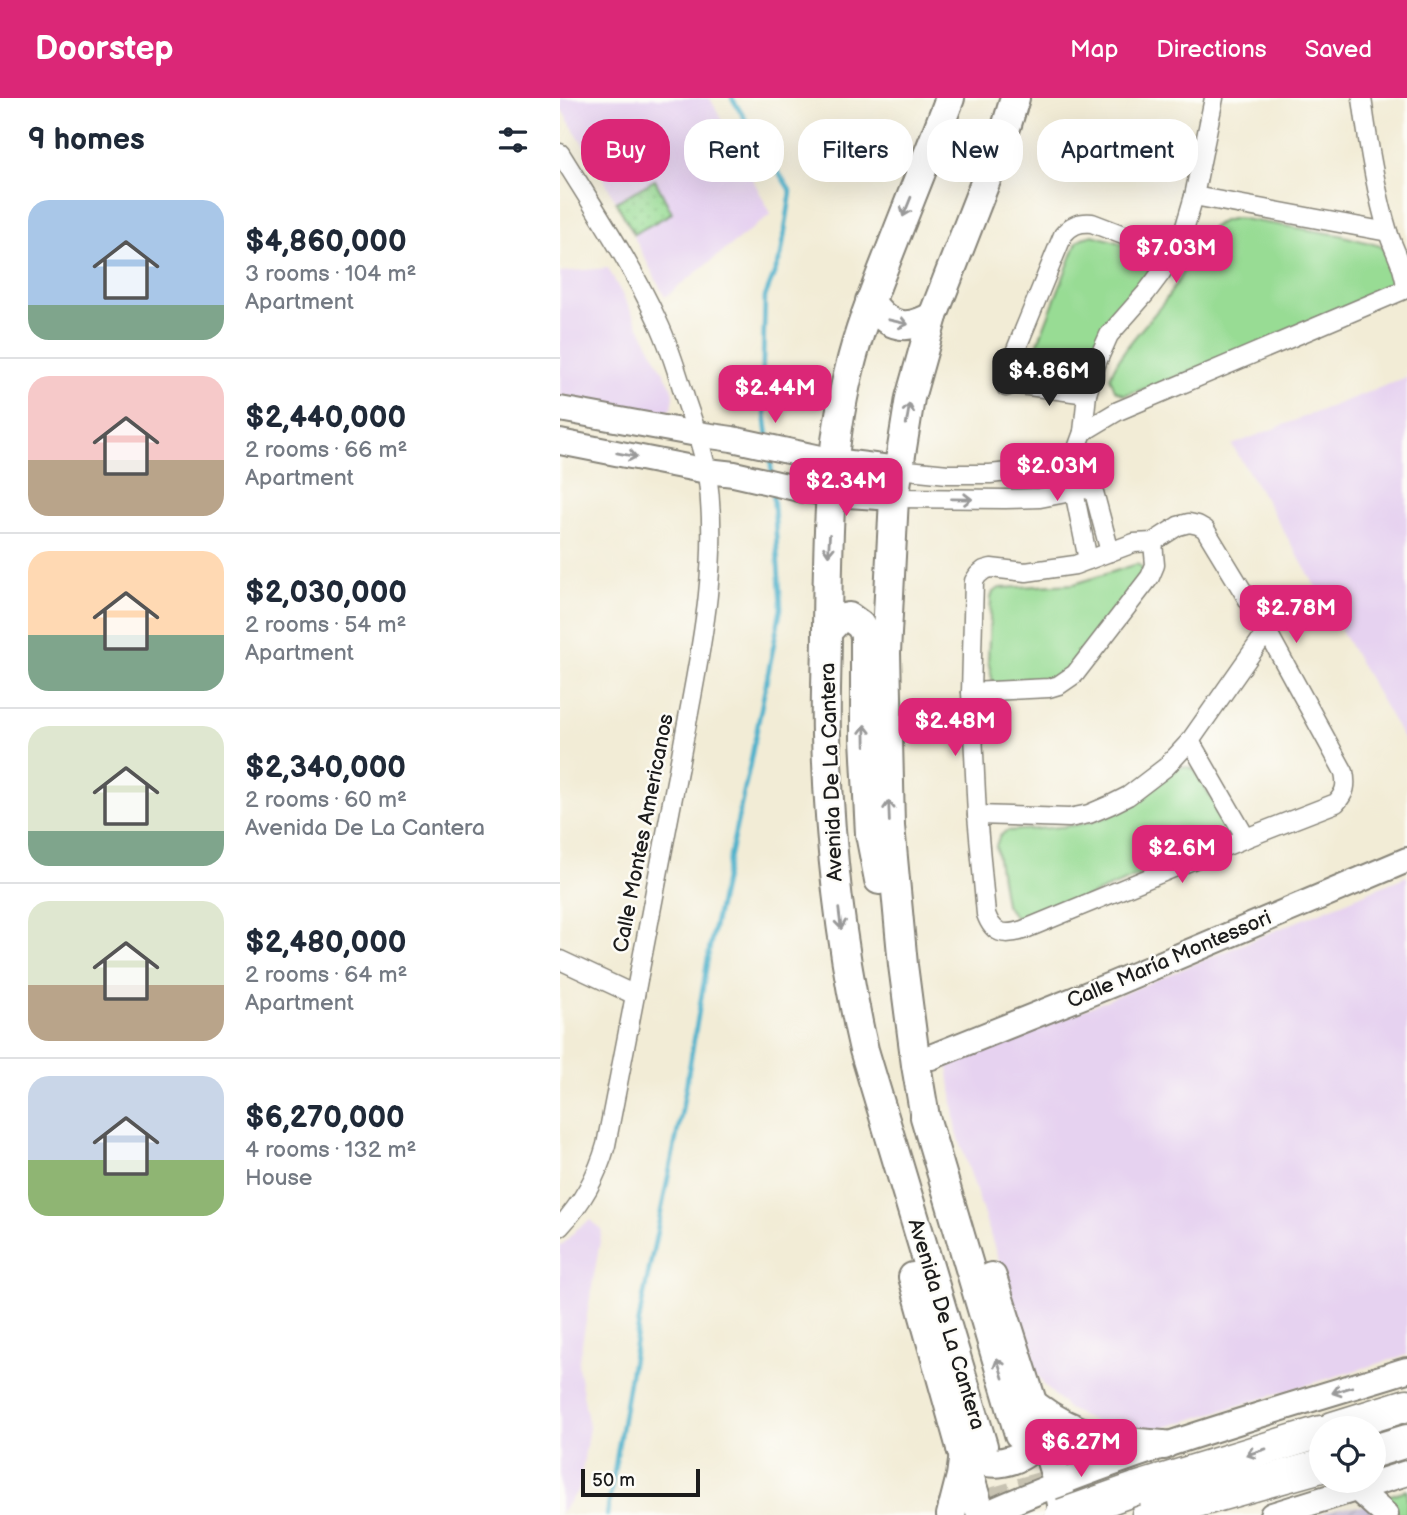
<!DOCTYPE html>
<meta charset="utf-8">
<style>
:root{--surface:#fff;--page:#f2f2f3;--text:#1f2937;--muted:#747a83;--line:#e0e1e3;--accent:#db2777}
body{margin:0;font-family:"Balsamiq Sans",sans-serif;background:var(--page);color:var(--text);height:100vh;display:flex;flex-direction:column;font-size:26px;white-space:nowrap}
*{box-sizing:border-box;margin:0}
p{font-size:23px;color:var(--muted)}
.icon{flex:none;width:38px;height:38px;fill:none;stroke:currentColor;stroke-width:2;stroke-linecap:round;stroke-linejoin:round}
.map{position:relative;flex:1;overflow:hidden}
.sheet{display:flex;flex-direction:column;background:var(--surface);width:560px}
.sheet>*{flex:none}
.banner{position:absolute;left:21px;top:21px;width:665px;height:63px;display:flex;gap:14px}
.buttons{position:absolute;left:749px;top:1318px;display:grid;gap:14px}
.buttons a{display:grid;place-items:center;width:77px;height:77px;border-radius:50%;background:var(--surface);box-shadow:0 7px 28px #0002;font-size:35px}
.scale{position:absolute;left:21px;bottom:18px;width:119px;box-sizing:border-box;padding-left:7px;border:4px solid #1c1c1c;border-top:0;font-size:19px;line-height:24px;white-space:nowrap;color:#1c1c1c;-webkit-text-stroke:5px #fdfcf7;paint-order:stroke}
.price{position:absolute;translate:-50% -60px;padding:0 16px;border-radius:14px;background:var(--accent);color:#fff;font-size:23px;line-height:46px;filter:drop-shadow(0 2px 4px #0008)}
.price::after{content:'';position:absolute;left:50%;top:42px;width:21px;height:16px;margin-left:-10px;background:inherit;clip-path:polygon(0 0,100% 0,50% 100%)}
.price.active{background:#222;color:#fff}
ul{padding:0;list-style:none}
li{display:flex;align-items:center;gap:21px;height:175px;padding:0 28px}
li+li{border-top:2px solid var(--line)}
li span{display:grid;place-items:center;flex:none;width:196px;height:140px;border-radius:21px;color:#555}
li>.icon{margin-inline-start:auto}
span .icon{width:84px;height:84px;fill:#fffc;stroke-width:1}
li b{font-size:30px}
h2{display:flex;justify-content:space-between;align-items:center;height:84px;padding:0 28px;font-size:30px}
.pill{padding:0 24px;border-radius:28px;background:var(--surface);box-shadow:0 7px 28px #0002;font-size:24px;line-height:63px}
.pill.active{background:var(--accent);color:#fff}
header{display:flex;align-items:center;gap:42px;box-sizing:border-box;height:98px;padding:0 35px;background:var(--accent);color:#fff}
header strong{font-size:33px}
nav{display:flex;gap:38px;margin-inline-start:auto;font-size:24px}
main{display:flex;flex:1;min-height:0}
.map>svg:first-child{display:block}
</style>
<header>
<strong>Doorstep</strong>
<nav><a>Map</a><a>Directions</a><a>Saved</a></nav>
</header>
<main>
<section class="sheet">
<h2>9 homes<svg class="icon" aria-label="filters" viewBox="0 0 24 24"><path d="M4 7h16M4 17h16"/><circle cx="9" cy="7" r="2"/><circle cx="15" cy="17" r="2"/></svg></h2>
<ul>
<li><span style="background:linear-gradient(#a9c7e8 75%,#7fa58c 0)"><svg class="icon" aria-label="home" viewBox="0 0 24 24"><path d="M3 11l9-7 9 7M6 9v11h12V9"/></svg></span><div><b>$4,860,000</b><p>3 rooms · 104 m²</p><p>Apartment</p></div></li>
<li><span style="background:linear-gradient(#f6c9c9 60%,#b9a48a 0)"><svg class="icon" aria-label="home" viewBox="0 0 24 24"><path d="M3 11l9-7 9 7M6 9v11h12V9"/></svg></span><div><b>$2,440,000</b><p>2 rooms · 66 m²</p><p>Apartment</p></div></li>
<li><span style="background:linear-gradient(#ffd9b3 60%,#7fa58c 0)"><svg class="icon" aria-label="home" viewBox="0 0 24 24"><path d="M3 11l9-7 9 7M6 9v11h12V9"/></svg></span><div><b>$2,030,000</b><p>2 rooms · 54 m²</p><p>Apartment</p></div></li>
<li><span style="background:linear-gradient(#dfe7d0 75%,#7fa58c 0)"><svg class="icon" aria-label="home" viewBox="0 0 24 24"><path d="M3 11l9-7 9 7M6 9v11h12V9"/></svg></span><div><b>$2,340,000</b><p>2 rooms · 60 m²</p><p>Avenida De La Cantera</p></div></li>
<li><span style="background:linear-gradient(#dfe7d0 60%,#b9a48a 0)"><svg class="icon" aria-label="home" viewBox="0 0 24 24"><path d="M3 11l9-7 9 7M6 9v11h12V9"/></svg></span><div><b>$2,480,000</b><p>2 rooms · 64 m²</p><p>Apartment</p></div></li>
<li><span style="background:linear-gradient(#c9d6e8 60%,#8fb573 0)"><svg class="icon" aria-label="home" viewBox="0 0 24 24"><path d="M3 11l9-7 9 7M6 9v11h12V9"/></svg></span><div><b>$6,270,000</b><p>4 rooms · 132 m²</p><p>House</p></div></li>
</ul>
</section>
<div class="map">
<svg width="847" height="1417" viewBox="0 0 847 1417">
<defs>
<pattern id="industrial-furrows" width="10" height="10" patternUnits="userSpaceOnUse" patternTransform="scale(1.75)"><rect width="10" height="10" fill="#c8bfd8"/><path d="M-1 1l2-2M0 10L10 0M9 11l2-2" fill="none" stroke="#aba4b9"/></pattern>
<pattern id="grass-dots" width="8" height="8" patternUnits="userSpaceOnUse" patternTransform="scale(1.75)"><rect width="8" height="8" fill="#98dc94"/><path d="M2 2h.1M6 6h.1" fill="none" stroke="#82bc7f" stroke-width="1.8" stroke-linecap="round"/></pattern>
</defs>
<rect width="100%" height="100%" fill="#fdfcf7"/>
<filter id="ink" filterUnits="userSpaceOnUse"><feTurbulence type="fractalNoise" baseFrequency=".0143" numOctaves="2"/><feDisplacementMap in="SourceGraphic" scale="14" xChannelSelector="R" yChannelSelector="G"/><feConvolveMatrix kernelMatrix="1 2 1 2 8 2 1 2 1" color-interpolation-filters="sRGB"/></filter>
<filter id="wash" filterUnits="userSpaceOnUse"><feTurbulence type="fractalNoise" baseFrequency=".00686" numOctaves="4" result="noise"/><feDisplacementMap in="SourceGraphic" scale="28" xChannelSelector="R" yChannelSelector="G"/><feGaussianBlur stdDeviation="1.57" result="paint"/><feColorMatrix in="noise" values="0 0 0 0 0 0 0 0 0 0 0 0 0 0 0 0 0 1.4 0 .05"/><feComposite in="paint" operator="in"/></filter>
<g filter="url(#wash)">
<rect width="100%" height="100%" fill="#f2ecd6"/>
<g fill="#e6d2f0">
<path d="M0 0H150L211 116 105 199 42 77 0 9Z"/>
<path d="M48 170 111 288 114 299 112 309 106 315 95 317 0 298V174Z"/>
<path d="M847 279V647L704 399 672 347Z"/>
<path d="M847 778V1257L606 1329 574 1333 540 1327 508 1311 484 1287 473 1269 397 1034 388 968Z"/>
<path d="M30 1122 42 1132 18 1268 29 1329 19 1391 0 1416V1149L17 1131Z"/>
</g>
<path fill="url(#industrial-furrows)" d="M847 1405V1417H757L779 1410Z"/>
<path fill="url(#grass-dots)" stroke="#5a7c58" stroke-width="2" d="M95 82 112 115 74 136 56 104Z"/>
<g fill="#98dc94" stroke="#5a7c58" stroke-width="2">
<path d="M677 120 780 137 821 148C832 163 838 178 828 195L591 289 564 297 555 292 550 279C562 249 585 229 604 204 622 181 632 152 652 130 659 123 667 122 677 120Z"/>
<path d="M533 137C554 144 593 148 589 178L534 244 518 281C509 288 488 287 478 280 476 278 473 274 471 271L476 250 517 144 522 140Z"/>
<path d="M577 466 582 469 583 475 497 587 433 585 428 562 431 500 433 494 440 490 514 486Z"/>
<path d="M618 669H627L634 671 667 726 668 736 661 744 473 821 455 819 445 806 436 748 439 739 446 733C486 730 532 731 567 709 585 698 602 683 618 669Z"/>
<path d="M847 1392V1417H837L824 1399Z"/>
</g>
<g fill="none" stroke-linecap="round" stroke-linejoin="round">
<g stroke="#4cb1cb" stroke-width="4.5">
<path d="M172 0 231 94 221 158 205 199 202 290 208 339"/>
<path d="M210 358 212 377"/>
<path d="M47 1417 81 1211 122 1012 150 848 190 666 221 510 213 393"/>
</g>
</g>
</g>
<g filter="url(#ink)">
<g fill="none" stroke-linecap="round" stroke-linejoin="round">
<g stroke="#c7c2b1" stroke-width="28" stroke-dasharray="28 14" stroke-linecap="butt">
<path d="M459 1336 482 1417"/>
<path d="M423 1348 443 1417"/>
</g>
<g stroke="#878479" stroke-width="21">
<g id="street">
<path d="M0 55C34 110 71 165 98 224 110 249 118 277 126 303 134 327 143 350 147 375 161 470 138 564 121 657 97 787 71 917 46 1047 37 1079 23 1104 0 1129"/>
<path d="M634 98 828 134"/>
<path d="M454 286 455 254 503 137C511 127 519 124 532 125L613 156"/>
<path d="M446 289 454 286 527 296"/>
<path d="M523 334 558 313 846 191C845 170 834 153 828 134 815 91 808 45 802 0"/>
<path d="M338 371 388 376H430L528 365"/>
<path d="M530 379 550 454"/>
<path d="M334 400 445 401 480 400 532 390"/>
<path d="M629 425 638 427 645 431 707 533 784 674C787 688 785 695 776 705L686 740 463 832C444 838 433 836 426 816L417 717 411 594 414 483 418 477 424 472 431 470 466 474 515 467 574 445 593 444 618 428Z"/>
<path d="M528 462 514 393 511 367 523 334 527 296 537 264 549 237 586 195 601 175 613 156 624 132 634 98 654 0"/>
<path d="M411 594 489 590 499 587 515 576 590 479 595 467 593 444"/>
<path d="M630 643 686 740"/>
<path d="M417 717 509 720 529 716 550 707 568 698 606 669 630 643 707 533"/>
<path d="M0 862 75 897"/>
</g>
</g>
<g stroke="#878479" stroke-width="28">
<g id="secondary">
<path d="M0 311 137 336 172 341 274 363 338 371"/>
<path d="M0 344 147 373 174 376 244 392 272 396 334 400"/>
<path d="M371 959 553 886 847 762"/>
<path d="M796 1390 826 1417"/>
<path d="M423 1417C560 1356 704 1316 847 1272"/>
<path d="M712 1417 847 1375"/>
</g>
</g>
<g stroke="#878479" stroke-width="32">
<g id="primary">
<path d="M390 0C371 50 351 99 332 148 316 189 299 230 289 273 268 357 268 445 267 531 267 566 265 601 266 637 269 743 280 848 304 952L423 1348"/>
<path d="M455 0 444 36 373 218 350 300 334 400 326 555 330 728 343 867 356 967 365 1019 459 1336"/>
<path d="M310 203C327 229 346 234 373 218"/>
<path d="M267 534 279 521 289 519 300 527 305 536V640L310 736 319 782"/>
<path d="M353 1179 401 1350 421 1417"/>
<path d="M432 1179 498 1385 504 1417"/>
<path d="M474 1307C519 1341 550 1343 604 1347"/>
<path d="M401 1350C407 1354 414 1359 420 1362 439 1369 467 1361 476 1342 478 1337 479 1330 479 1325"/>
<path d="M391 1417 401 1378 403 1363"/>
</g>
</g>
<g stroke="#878479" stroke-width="35">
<g id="highway">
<path d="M773 1330 847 1307"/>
<path d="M814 1353 847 1343"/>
<path d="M575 1391 761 1334"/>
<path d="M588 1417 761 1368"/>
</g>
</g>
<use href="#street" stroke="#fff" stroke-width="18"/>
<use href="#secondary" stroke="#fff" stroke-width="24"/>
<use href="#primary" stroke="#fff" stroke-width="28"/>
<use href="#highway" stroke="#fff" stroke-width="32"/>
<g stroke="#878479" stroke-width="35" stroke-linecap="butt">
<path id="highway-bridge" d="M502 1417 575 1391"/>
</g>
<use href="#highway-bridge" stroke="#fff" stroke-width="32"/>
</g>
<defs><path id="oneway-shaft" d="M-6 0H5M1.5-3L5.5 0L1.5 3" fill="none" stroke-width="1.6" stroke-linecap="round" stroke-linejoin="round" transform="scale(1.75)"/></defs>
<g stroke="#999">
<use href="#oneway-shaft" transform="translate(347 109) rotate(112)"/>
<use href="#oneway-shaft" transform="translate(338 224) rotate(13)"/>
<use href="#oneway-shaft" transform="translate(348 316) rotate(-80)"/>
<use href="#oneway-shaft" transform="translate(67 357) rotate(11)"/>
<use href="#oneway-shaft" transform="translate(402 401) rotate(1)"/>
<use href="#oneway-shaft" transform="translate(269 447) rotate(93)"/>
<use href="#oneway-shaft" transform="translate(305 637) rotate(-91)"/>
<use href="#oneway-shaft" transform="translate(329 713) rotate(-92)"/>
<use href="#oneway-shaft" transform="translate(280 821) rotate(83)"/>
<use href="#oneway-shaft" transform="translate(440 1270) rotate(-107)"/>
<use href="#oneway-shaft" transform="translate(782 1292) rotate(163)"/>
<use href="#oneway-shaft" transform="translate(696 1354) rotate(163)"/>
</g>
</g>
<g text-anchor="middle" stroke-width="5" stroke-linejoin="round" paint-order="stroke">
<g font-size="21" fill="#1c1c1c" stroke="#fdfcf7">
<text transform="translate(271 674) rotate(-92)" y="7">Avenida De La Cantera</text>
<text transform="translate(83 735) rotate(-79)" y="7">Calle Montes Americanos</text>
<text transform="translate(609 861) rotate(-23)" y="7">Calle María Montessori</text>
<text transform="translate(387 1226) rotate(73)" y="7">Avenida De La Cantera</text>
</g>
</g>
</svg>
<div class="buttons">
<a><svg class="icon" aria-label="locate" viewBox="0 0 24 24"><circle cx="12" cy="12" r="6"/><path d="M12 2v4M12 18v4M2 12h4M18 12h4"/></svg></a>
</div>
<div class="scale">50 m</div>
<b class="price" style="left:616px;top:187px">$7.03M</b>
<b class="price active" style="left:489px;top:310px">$4.86M</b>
<b class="price" style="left:215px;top:327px">$2.44M</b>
<b class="price" style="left:497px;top:405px">$2.03M</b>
<b class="price" style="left:286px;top:420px">$2.34M</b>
<b class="price" style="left:736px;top:547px">$2.78M</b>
<b class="price" style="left:395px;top:660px">$2.48M</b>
<b class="price" style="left:622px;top:787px">$2.6M</b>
<b class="price" style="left:521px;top:1381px">$6.27M</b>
<div class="banner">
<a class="pill active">Buy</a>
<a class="pill">Rent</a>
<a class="pill">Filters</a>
<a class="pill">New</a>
<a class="pill">Apartment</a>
</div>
</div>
</main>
